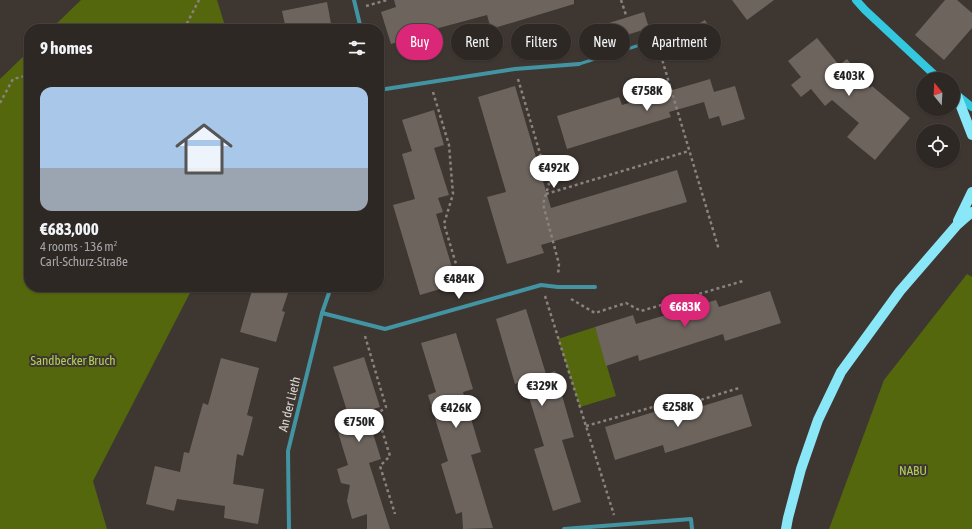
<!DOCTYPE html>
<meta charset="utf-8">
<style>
:root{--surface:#2e2825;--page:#3a3432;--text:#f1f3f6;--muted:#a7a6a7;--line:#494442;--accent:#db2777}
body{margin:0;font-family:"Asap Condensed",sans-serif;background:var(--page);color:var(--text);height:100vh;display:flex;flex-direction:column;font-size:15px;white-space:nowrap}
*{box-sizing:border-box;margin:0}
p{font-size:13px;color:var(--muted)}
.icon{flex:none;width:22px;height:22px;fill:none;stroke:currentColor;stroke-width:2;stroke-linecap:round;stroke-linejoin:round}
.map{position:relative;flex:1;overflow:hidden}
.drawer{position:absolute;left:24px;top:24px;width:360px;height:268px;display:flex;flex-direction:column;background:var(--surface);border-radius:16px;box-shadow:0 1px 3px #0004,0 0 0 1px var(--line)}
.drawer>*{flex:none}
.banner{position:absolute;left:396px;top:24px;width:380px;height:36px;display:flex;gap:8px}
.needle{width:26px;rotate:342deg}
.fabs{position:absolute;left:916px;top:72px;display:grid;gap:8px}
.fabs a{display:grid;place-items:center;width:44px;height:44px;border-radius:50%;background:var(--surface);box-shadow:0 1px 3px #0004,0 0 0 1px var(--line);font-size:20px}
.price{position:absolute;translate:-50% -34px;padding:0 9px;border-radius:14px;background:#fff;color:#222;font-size:13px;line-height:26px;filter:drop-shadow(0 1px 2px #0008)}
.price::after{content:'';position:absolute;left:50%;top:24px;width:12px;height:9px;margin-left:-6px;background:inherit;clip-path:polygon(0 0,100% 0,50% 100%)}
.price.selected{background:var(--accent);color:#fff}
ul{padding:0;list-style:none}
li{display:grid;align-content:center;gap:8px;height:212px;padding:0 16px}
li+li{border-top:1px solid var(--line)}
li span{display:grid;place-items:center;height:124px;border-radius:12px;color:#555}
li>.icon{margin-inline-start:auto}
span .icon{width:72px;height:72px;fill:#fffc;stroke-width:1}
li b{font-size:17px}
h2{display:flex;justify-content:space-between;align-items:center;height:48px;padding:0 16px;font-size:17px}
.tag{padding:0 14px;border-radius:18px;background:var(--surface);box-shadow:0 1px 3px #0004,0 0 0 1px var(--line);font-size:14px;line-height:36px}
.tag.selected{background:var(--accent);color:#fff}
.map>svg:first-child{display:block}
</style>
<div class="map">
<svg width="972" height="529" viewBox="0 0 972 529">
<rect width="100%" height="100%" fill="#3e3631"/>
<g fill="#54670d">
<path d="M81 0H217L226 29H51Z"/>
<path d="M29 51V287H193L93 481 107 529H0V79Z"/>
<path d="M967 274 972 277V529H829L884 380Z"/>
<path d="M595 327 616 396 580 407 558 339Z"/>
</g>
<g fill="#6d645e">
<path d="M394 0H574V4L491 29 487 15 409 36 410 38 391 44 381 12 396 7Z"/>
<path d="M732 0H774L747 20Z"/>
<path d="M945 0H957L972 13V28L944 60 915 35Z"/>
<path d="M327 2 332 29H286L282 11Z"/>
<path d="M644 12 649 28 595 45 590 29Z"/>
<path d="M705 20 719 43 691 59 678 36Z"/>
<path d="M817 38 839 65 847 59 870 88 872 86 910 118 875 160 847 137 859 123 832 100 825 106 811 89 801 97 791 85 801 77 788 61Z"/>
<path d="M710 79 714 92 735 86 745 119 722 126 719 116 709 119 704 102 669 112 671 117 567 149 557 116 619 97 622 105Z"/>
<path d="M515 86 551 208 677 170 687 202 541 245 544 253 507 264 487 197 506 192 478 97Z"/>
<path d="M434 110 444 145 434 148 449 195 438 198 443 212 436 214 457 284 420 295 393 205 415 199 402 154 412 151 402 120Z"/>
<path d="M253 287H290L282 311 285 312 276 342 240 332Z"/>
<path d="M770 291 781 323 725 341 723 334 639 361 638 355 606 366 595 327 633 315 636 324 716 300 719 307Z"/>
<path d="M526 309 546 374 555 371 574 437 562 440 581 502 553 511 534 449 544 446 524 381 515 384 496 319Z"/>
<path d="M456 333 473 389 463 392 481 452 471 455 493 528 463 529 462 512 456 514 441 464 448 461 428 395 436 392 421 343Z"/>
<path d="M364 357 380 407 366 411 381 459 369 463 390 529H367V514L352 519 347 501 350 485 341 483 337 469 348 465 334 419 348 414 333 367Z"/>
<path d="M221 358 259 368 247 415 253 417 243 456 237 454 233 484 264 489 258 524 224 518 225 506 177 499 174 511 146 504 155 466 180 472 184 452 189 453 203 403 208 405Z"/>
<path d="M742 394 752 426 665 453 663 445 615 460 605 427 657 411 660 419Z"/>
</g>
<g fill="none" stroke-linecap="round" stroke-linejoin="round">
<g stroke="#89827e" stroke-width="2.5" stroke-dasharray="3 3" stroke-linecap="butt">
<path d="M621 0 626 15"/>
<path d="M366 6 387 0"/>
<path d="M184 29 199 0"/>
<path d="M659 49 719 250"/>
<path d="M518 79 549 184 543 204 559 264 558 275"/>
<path d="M433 92 449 145 453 194 444 224 465 294"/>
<path d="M0 103 13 79 29 75"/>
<path d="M546 194 689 151"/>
<path d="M545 296 614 515"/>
<path d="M571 299 595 313 626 303 641 311 743 281"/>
<path d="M365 336 386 407 377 414 390 456 380 466 395 514"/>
<path d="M586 426 660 405 671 409 739 388"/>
</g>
<path stroke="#4394a2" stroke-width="3" d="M579 64 656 40"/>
<g stroke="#4394a2" stroke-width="4">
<path d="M354 0 361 29"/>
<path d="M379 90 515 69 579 64"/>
<path d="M322 313 385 329 541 285 558 287H595"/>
<path d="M289 529 288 451 322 313 331 287"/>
<path d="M564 529 691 519 692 529"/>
</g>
<g stroke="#33c8df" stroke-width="8">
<path d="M856 0 865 10 939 79"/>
<path d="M953 92 972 107"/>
</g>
<g stroke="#89e7f8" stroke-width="10">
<path d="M957 96 972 135"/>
<path d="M958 221 972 192"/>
<path d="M786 529 788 518 801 469 818 420 841 372 900 291 957 225 972 212"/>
</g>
</g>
<g text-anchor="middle" stroke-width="4" stroke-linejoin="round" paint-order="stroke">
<g font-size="13" fill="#b0cf58" stroke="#3e3631">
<text x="73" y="365">Sandbecker Bruch</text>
<text x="913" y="475">NABU</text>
</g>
<g font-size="13" fill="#ddd7d4" stroke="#3e3631">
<text transform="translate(289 404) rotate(-76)" y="5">An der Lieth</text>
</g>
</g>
</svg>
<div class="fabs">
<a><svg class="needle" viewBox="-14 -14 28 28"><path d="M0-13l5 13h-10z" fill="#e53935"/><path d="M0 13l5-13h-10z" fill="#a7a6a7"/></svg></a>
<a><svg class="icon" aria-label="locate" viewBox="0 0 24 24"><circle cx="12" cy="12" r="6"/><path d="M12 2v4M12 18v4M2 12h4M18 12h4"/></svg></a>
</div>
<b class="price" style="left:849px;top:97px">€403K</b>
<b class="price" style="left:647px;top:112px">€758K</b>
<b class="price" style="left:554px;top:189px">€492K</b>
<b class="price" style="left:459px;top:300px">€484K</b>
<b class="price selected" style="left:685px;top:328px">€683K</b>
<b class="price" style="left:542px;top:407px">€329K</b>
<b class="price" style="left:678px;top:428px">€258K</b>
<b class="price" style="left:456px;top:429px">€426K</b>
<b class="price" style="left:359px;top:443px">€750K</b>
<div class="banner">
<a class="tag selected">Buy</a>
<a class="tag">Rent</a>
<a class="tag">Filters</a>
<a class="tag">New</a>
<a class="tag">Apartment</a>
</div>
<section class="drawer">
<h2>9 homes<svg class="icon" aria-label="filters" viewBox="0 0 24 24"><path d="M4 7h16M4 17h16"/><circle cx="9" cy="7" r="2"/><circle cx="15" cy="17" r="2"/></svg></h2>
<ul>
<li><span style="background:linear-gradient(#a9c7e8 65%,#9aa5b1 0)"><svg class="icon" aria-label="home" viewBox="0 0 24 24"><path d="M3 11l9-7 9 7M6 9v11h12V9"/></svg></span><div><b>€683,000</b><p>4 rooms · 136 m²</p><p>Carl-Schurz-Straße</p></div></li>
</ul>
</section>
</div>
